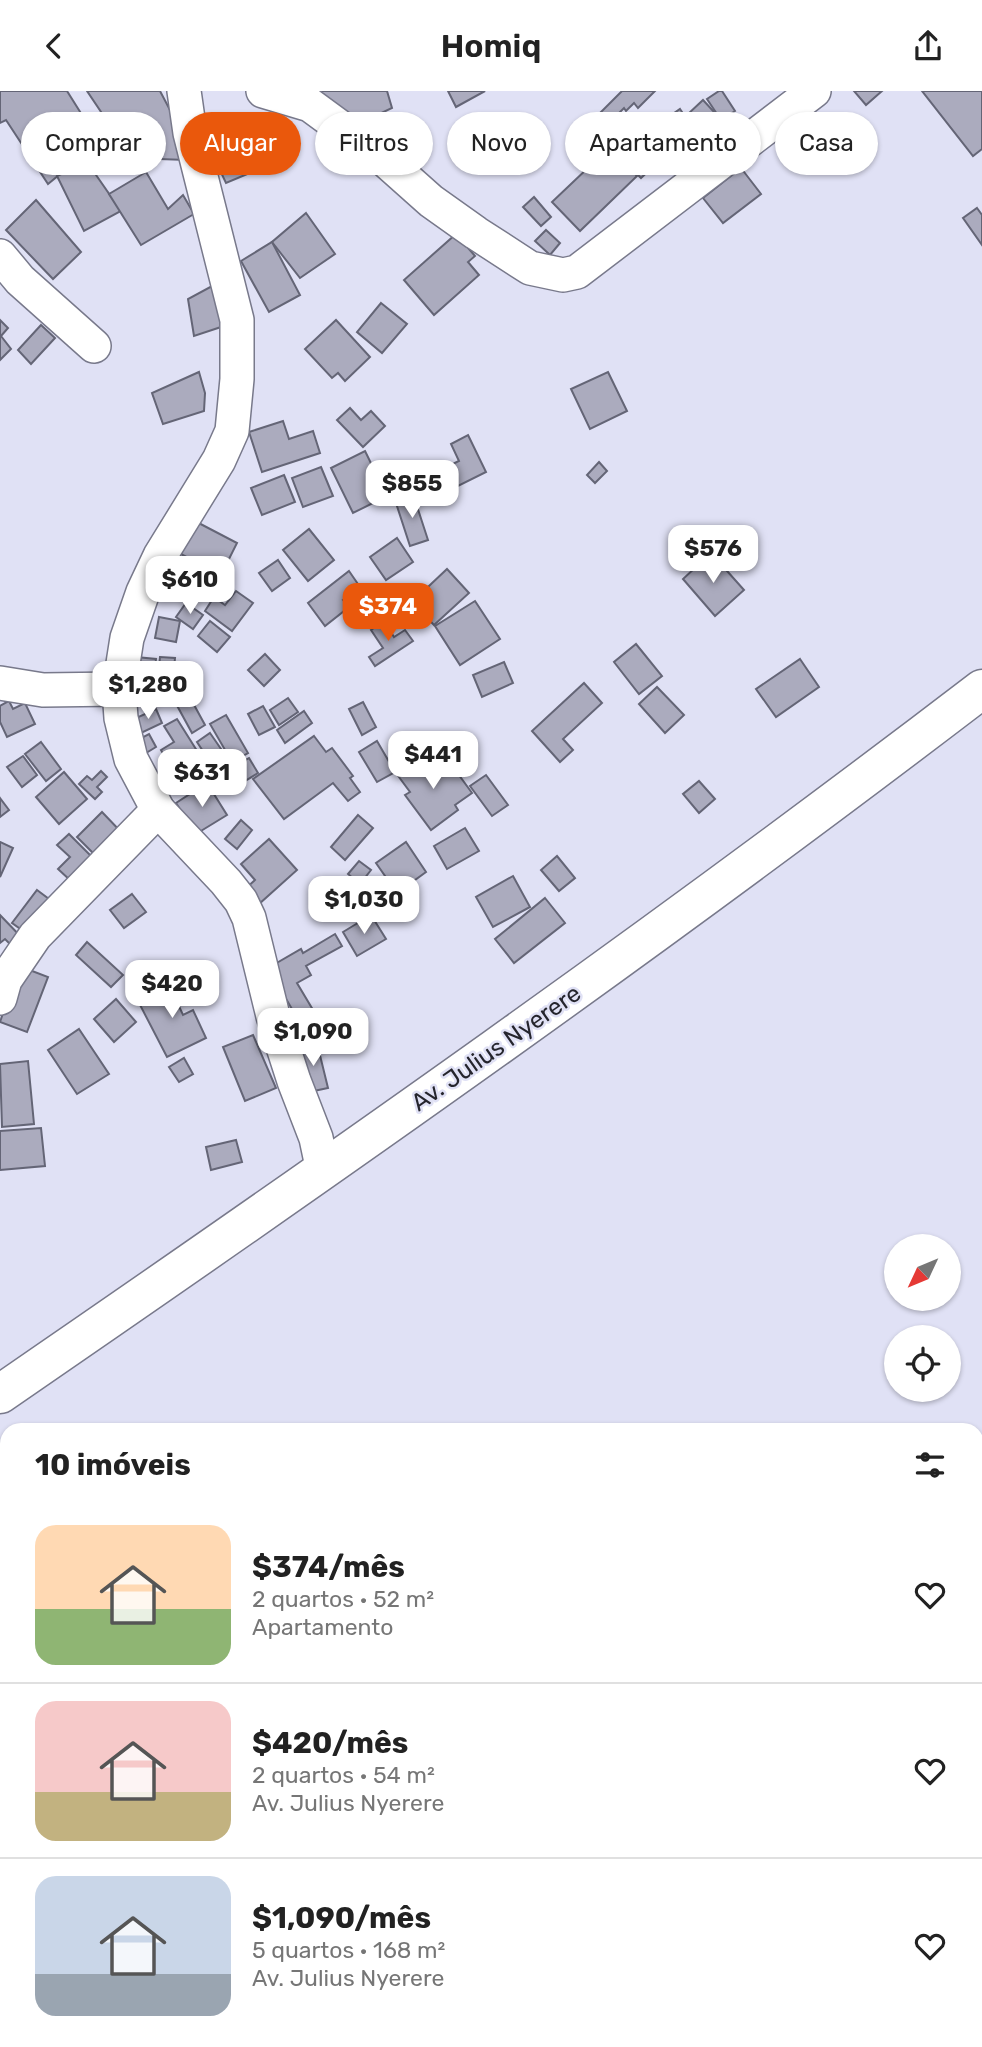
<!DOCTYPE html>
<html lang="pt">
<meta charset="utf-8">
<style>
:root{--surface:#fff;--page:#f2f2f2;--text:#222;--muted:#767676;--line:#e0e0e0;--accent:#ea580c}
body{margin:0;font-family:Rubik,sans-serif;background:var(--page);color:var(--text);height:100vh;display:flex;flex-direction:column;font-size:26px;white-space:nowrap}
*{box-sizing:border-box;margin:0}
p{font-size:23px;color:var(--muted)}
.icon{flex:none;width:38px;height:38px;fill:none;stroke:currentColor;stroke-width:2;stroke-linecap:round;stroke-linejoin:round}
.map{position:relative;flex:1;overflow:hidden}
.sheet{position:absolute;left:0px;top:1332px;width:984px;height:625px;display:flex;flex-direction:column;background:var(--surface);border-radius:21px 21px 0 0;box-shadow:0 2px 5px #0004}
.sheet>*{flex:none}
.guide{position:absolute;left:21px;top:21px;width:942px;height:63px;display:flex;gap:14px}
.needle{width:46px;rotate:226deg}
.fabs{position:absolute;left:884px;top:1143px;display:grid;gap:14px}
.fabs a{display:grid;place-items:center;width:77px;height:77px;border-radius:50%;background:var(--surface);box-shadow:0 2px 5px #0004;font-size:35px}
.price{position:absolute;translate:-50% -60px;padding:0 16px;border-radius:14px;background:#fff;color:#222;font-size:23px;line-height:46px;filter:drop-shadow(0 2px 4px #0008)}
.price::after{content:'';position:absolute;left:50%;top:42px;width:21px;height:16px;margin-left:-10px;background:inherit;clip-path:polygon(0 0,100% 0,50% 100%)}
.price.current{background:var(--accent);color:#fff}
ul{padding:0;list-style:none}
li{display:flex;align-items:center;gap:21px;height:175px;padding:0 35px}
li+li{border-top:2px solid var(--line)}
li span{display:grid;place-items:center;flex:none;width:196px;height:140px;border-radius:21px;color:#555}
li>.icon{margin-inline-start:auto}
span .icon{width:84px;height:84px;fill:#fffc;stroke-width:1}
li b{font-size:30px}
h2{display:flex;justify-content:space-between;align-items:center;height:84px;padding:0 35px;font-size:30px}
.chip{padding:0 24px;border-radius:32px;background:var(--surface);box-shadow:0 2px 5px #0004;font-size:24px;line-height:63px}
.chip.current{background:var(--accent);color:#fff}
header{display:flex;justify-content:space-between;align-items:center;height:91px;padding:0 35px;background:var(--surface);font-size:32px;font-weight:600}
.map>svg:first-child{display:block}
</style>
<header><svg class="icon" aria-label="back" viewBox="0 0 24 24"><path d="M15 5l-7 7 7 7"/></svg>Homiq<svg class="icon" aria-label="share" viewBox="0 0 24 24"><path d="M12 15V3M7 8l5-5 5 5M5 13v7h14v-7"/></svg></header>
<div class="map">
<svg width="982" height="1956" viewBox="0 0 982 1956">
<rect width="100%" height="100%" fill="#e0e1f5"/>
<g fill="#ababbe" stroke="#646576" stroke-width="2">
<path d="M0 0H67L99 51 48 93 6 29 0 32Z"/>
<path d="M87 0H160L180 38 186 69 132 67Z"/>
<path d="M320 0H387L392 17 350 37 324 16Z"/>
<path d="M448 0H485L456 16Z"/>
<path d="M622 0H655L638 17 634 12 626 20 624 17 613 28 656 73 641 87 588 34Z"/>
<path d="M719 0H722L735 20 721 29 707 8Z"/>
<path d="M854 0H882L866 14Z"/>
<path d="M922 0H982V58L973 65Z"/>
<path d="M703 9 715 22 699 36 688 23Z"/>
<path d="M680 18 698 45 685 54 667 27Z"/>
<path d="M802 27 820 45 803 62 785 44Z"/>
<path d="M246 35 264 76 226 92 207 52Z"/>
<path d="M673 41 684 56 670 66 659 51Z"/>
<path d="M610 56 637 85 580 140 552 111Z"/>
<path d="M87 71 121 120 84 140 57 85Z"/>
<path d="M741 77 761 103 723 132 703 107Z"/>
<path d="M146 81 168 118 183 104 194 123 141 154 109 103Z"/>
<path d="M534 106 551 126 541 135 523 116Z"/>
<path d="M36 109 81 161 53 188 6 139Z"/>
<path d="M977 117 982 124V154L963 127Z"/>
<path d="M306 122 335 163 300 187 272 151Z"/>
<path d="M546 139 560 152 550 164 535 150Z"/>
<path d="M456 143 475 165 468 171 479 184 434 224 404 189Z"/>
<path d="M272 151 300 204 269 221 241 170Z"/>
<path d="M214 194 227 234 194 245 188 208Z"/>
<path d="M381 212 407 233 382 262 357 241Z"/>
<path d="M0 229 8 237 1 245 11 258 0 269Z"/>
<path d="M336 229 370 266 345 290 338 282 332 287 305 258Z"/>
<path d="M41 234 55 247 31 273 18 259Z"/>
<path d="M199 281 205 302 204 320 163 333 152 302Z"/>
<path d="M608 281 627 320 590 338 571 298Z"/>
<path d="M350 317 361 329 371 320 385 335 363 356 337 329Z"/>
<path d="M283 330 289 348 313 340 320 362 262 381 249 341Z"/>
<path d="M468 344 486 381 452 398 442 378 459 370 451 353Z"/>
<path d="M365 360 387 405 353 422 331 377Z"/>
<path d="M599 371 607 380 595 392 587 384Z"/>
<path d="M321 376 333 405 303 416 292 387Z"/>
<path d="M284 384 295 411 262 424 251 397Z"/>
<path d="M413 403 428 449 410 455 395 409Z"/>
<path d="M191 428 237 452 221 484 175 460Z"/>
<path d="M309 438 334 469 308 490 283 459Z"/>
<path d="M397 447 413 471 386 489 370 466Z"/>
<path d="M711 462 744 499 715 525 683 488Z"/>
<path d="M278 469 290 487 272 500 259 482Z"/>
<path d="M447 478 469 502 434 534 412 511Z"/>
<path d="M349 480 360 496 343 509 349 516 325 535 308 512Z"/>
<path d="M236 500 253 512 232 540 205 520 214 506 225 514Z"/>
<path d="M475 510 500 548 460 574 435 535Z"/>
<path d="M186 512 203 524 193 538 176 526Z"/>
<path d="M159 526 180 530 176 551 155 547Z"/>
<path d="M210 530 230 546 217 561 198 545Z"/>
<path d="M384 530 394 546 405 539 413 550 375 575 369 566 383 557 371 539Z"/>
<path d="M636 553 662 585 639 603 614 571Z"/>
<path d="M265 563 280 579 264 595 248 579Z"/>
<path d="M136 566 156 568 152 601 132 599Z"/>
<path d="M160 566 175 567 172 598 157 597Z"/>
<path d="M800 568 819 596 776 626 756 598Z"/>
<path d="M504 571 513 592 482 606 473 584Z"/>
<path d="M584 592 602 612 563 648 573 659 560 671 532 640Z"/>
<path d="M657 596 684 624 665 642 639 613Z"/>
<path d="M187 601 205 634 192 642 174 609Z"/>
<path d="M288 607 298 621 279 634 270 619Z"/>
<path d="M9 610 13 618 25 612 35 633 7 646 0 631V615Z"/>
<path d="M363 611 376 636 362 644 349 618Z"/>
<path d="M263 615 275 636 259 644 248 623Z"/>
<path d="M156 618 162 632 141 642 134 628Z"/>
<path d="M304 620 312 632 285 652 277 639Z"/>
<path d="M226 624 248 662 232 671 210 633Z"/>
<path d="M177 628 211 682 199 690 193 680 179 689 161 659 174 651 164 635Z"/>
<path d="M210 642 230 671 216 680 197 651Z"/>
<path d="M149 643 156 656 136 668 128 654Z"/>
<path d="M314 645 326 661 332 657 353 685 350 687 360 701 348 710 333 692 284 728 253 688Z"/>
<path d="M377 650 395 681 377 691 359 661Z"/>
<path d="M41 651 61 678 46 690 25 663Z"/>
<path d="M422 663 439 686 453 676 472 702 455 714 458 719 431 739 405 704 410 701 396 682Z"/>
<path d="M23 665 37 684 22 696 7 676Z"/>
<path d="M249 667 258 682 245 690 236 674Z"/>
<path d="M101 680 107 686 97 696 102 701 95 708 79 693 87 685 92 689Z"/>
<path d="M64 681 87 708 59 733 36 706Z"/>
<path d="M486 684 508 714 492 725 470 695Z"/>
<path d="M699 690 715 708 699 722 683 703Z"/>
<path d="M207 692 227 724 196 743 176 712Z"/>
<path d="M0 707 9 719 0 726Z"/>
<path d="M102 721 124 744 99 768 77 746Z"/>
<path d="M358 724 373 737 345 769 331 756Z"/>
<path d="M241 729 252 739 237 758 225 748Z"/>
<path d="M465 737 479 760 447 778 434 755Z"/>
<path d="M69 743 93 767 71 790 58 778 70 766 57 754Z"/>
<path d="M269 748 297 779 259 813 245 798 255 789 241 773Z"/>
<path d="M0 751 13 757 0 786Z"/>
<path d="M406 751 426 781 397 802 376 772Z"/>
<path d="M557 765 575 787 559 800 541 779Z"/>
<path d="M359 770 371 779 360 793 348 783Z"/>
<path d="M513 785 530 816 493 836 476 806Z"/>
<path d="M37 799 53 811 29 844 12 832Z"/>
<path d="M132 803 146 821 124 837 110 819Z"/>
<path d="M545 807 565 832 514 872 495 848Z"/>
<path d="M0 824 26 851 17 860 5 848 0 852Z"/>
<path d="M371 824 386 848 357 865 343 841Z"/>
<path d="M335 843 342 855 306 875 311 884 297 892 322 934 306 942 268 877 301 858 303 862Z"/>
<path d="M87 851 123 884 111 896 76 864Z"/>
<path d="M19 875 48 886 27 941 0 931Z"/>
<path d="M177 890 186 907 177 911 183 924 193 919 206 947 167 966 138 910Z"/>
<path d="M116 908 136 931 114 951 94 928Z"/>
<path d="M79 938 109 983 77 1003 48 959Z"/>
<path d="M253 944 276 997 245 1010 223 956Z"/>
<path d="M317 952 328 997 309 1001 297 957Z"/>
<path d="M184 967 193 983 179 991 169 976Z"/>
<path d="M28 970 34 1033 2 1036 0 973Z"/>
<path d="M41 1037 45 1075 0 1079V1040Z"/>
<path d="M236 1049 242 1071 211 1079 206 1056Z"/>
<path d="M7 1643V1668L0 1659V1649Z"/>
<path d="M0 1665 7 1674V1680L0 1686Z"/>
<path d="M0 1815 7 1822V1847L0 1838Z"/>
<path d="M18 1950H35L40 1956H24Z"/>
</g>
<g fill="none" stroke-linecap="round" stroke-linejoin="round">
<g stroke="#78798b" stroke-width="36">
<g id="street">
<path d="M184 0 190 42 237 229V288L232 340 219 369 160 465 143 501 127 547 119 598 121 627 131 668 158 719 226 791 241 810 249 827 273 925 294 990 316 1047 323 1080"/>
<path d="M263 0 310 14 385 69 431 110 476 142 530 177 563 184 577 181 814 0"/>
<path d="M0 165 20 189 94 255"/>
<path d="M0 592 43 599 119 598"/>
<path d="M0 907 5 889 35 845 158 719"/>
<path d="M0 1782 7 1790"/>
<path d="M0 1933 7 1928"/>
</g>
</g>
<g stroke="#78798b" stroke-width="41">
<path id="secondary" d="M0 1303C332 1075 662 843 982 598"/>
</g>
<use href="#street" stroke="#fff" stroke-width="33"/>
<use href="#secondary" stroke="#fff" stroke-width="38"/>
</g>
<g text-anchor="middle" stroke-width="5" stroke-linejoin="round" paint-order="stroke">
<g font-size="24" fill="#25252d" stroke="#e0e1f5">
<text transform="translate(496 957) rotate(-35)" y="8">Av. Julius Nyerere</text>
</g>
</g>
</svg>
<div class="fabs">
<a><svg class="needle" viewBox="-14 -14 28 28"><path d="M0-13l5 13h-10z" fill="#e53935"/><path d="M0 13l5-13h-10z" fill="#767676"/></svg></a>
<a><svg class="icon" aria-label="locate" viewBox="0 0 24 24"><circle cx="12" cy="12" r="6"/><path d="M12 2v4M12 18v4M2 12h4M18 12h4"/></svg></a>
</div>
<b class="price" style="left:412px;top:429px">$855</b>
<b class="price" style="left:713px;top:494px">$576</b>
<b class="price" style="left:190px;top:525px">$610</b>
<b class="price current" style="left:388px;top:552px">$374</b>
<b class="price" style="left:148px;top:630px">$1,280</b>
<b class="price" style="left:433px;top:700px">$441</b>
<b class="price" style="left:202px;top:718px">$631</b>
<b class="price" style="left:364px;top:845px">$1,030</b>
<b class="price" style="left:172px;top:929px">$420</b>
<b class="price" style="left:313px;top:977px">$1,090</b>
<div class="guide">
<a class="chip">Comprar</a>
<a class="chip current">Alugar</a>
<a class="chip">Filtros</a>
<a class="chip">Novo</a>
<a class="chip">Apartamento</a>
<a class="chip">Casa</a>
</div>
<section class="sheet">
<h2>10 imóveis<svg class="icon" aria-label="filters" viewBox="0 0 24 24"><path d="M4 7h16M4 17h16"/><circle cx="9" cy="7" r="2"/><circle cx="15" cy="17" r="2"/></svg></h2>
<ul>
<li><span style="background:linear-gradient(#ffd9b3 60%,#8fb573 0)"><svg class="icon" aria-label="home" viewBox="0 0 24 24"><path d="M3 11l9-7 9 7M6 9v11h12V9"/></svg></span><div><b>$374/mês</b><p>2 quartos · 52 m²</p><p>Apartamento</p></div><svg class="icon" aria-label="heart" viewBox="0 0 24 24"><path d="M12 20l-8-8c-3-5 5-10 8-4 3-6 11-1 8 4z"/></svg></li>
<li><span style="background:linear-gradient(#f6c9c9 65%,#c2b280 0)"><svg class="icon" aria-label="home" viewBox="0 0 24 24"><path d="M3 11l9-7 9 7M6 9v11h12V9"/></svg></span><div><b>$420/mês</b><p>2 quartos · 54 m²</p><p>Av. Julius Nyerere</p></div><svg class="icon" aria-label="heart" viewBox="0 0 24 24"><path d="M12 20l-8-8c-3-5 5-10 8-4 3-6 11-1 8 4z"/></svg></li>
<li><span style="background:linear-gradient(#c9d6e8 70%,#9aa5b1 0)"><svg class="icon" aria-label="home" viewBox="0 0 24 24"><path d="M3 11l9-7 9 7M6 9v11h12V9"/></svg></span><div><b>$1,090/mês</b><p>5 quartos · 168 m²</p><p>Av. Julius Nyerere</p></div><svg class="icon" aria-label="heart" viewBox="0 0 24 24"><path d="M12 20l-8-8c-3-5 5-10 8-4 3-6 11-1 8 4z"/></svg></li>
</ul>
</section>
</div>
